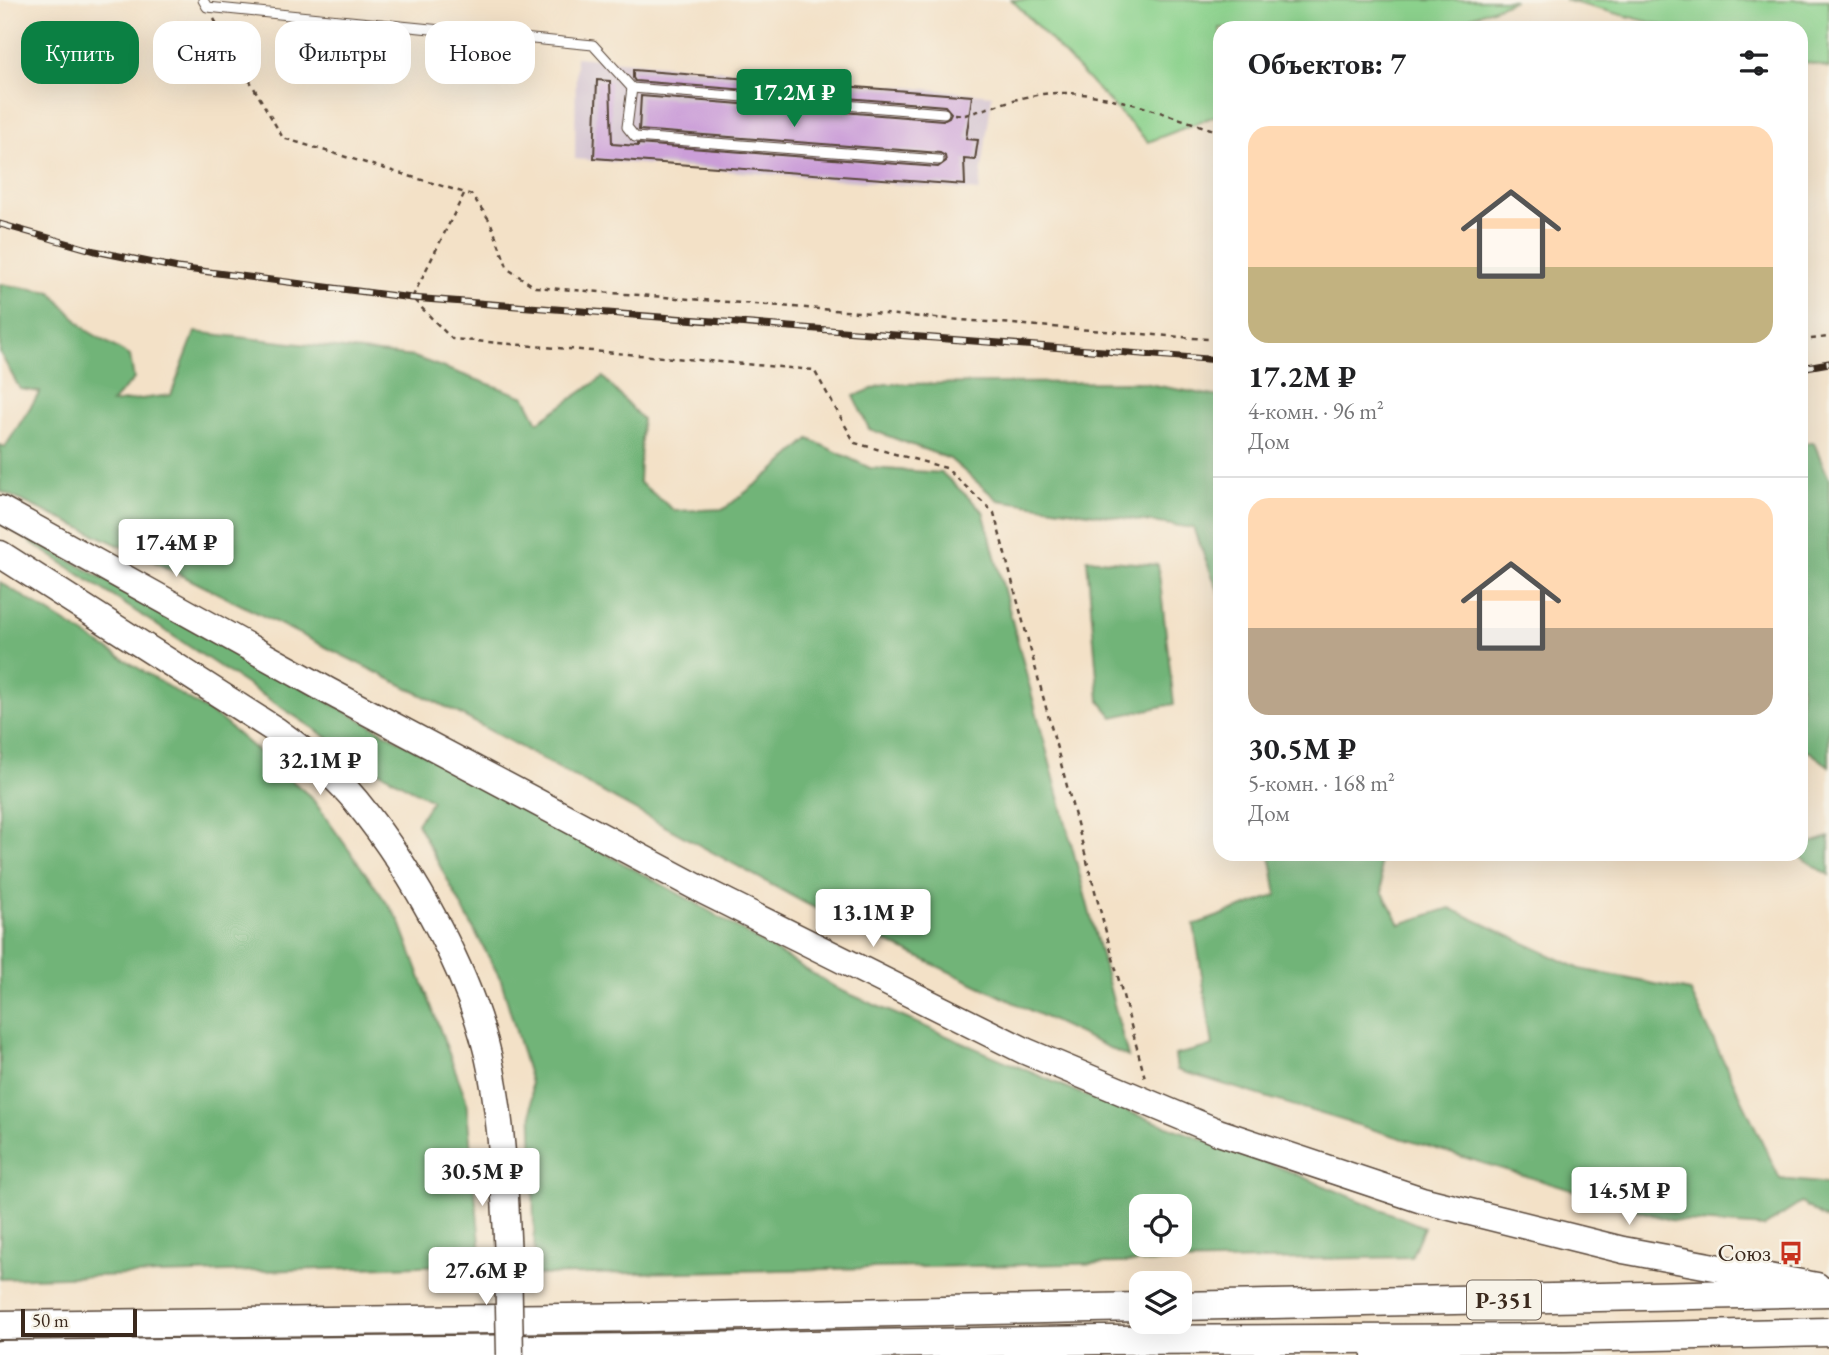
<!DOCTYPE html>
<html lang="ru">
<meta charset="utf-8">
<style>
:root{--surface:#fff;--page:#f6f6f6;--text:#202124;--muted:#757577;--line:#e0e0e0;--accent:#0b8043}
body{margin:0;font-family:"EB Garamond",serif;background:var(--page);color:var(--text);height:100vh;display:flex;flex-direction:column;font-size:26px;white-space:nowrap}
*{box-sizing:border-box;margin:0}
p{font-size:23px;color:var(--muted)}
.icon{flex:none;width:38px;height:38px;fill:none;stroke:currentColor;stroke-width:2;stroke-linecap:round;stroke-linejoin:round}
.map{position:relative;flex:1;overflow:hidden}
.details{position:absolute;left:1213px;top:21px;width:595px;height:840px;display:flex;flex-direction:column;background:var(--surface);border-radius:21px;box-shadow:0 7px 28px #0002}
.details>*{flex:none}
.top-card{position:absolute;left:21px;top:21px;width:665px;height:63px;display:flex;gap:14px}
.fabs{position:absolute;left:1129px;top:1194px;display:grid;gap:14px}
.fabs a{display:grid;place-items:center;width:63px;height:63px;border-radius:14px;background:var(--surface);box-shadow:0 7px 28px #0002;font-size:35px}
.scale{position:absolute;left:21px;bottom:18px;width:116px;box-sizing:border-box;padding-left:7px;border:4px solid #3b2a1e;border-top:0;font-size:19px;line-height:24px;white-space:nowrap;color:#3b2a1e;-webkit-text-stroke:5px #f7f3e8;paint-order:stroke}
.price{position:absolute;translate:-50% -60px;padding:0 16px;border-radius:7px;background:#fff;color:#222;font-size:23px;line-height:46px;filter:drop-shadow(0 2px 4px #0008)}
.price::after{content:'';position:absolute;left:50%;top:42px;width:21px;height:16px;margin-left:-10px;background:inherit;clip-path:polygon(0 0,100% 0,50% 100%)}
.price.active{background:var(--accent);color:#fff}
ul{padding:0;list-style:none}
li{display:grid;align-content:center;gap:14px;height:371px;padding:0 35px}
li+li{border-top:2px solid var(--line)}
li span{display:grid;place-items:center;height:217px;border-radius:21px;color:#555}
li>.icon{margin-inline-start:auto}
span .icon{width:126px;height:126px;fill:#fffc;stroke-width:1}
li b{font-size:30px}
h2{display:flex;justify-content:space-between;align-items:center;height:84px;padding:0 35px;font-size:30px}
.chip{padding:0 24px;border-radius:21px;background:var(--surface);box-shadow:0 7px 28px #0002;font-size:24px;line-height:63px}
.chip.active{background:var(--accent);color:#fff}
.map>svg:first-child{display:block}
</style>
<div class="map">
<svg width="1829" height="1355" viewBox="0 0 1829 1355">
<rect width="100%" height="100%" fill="#f7f3e8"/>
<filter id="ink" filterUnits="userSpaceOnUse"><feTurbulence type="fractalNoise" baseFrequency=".0143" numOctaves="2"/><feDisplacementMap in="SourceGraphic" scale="14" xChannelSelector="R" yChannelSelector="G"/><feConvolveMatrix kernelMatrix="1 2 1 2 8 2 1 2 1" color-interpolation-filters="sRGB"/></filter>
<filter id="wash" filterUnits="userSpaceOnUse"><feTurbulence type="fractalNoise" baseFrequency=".00686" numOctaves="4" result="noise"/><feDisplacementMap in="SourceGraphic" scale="28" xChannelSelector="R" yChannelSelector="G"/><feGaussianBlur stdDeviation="1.57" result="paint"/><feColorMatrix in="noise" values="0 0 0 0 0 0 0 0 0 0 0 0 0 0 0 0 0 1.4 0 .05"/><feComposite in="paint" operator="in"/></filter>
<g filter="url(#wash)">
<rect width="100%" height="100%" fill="#f3e1c7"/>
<path fill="#cfbdce" d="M576 57 992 95 979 191 575 159Z"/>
<g fill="#8cd28d" stroke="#647e56" stroke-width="2">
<path d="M1012 0H1515L1443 28H1220V114L1148 142Z"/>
<path d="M1564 0H1829V68L1801 61V28H1673Z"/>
</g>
<g fill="#71b478" stroke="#566f4b" stroke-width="2" fill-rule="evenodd">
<path d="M0 284 51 292 86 330 130 356 134 379 111 403 171 395 195 332 414 357 525 397 538 422 603 377 642 419 639 482 675 511 724 509 773 471 809 439 870 468 942 473 983 511 1128 1057 805 903 458 713 149 559 0 491V445L5 447 40 392 20 389 0 353Z"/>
<path d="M1137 382 1220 397V595L1193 528 998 500 950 459 869 429 854 396 885 384Z"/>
<path d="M1801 443H1814L1829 479V766L1810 752 1801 750Z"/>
<path d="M0 522 694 902 840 990 1091 1098 1279 1167 1424 1227 1411 1257 535 1275 531 1083 501 980 417 823 432 800 378 771ZM1141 1206H1180V1244H1141Z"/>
<path d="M1087 559 1158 565 1174 704 1113 717 1099 700Z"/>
<path d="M0 582 220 719 311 797 399 920 466 1099 482 1264 0 1279Z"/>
<path d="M1829 837V875L1796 854H1801V846Z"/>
<path d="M1270 854H1378L1383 893 1400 924 1450 908 1580 969 1690 991 1780 1179 1829 1184V1221L1801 1203 1764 1227 1670 1220 1177 1070 1175 1055 1213 1046 1194 925 1277 895Z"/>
</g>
<g id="blocks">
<path fill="#cb9ed8" d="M633 70 972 96 966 139 978 140 975 160 964 159 965 185 594 158 597 80 610 81 612 144 638 146V144L938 167 946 161 945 156 940 153 639 130 641 96 943 120 949 117 951 113 945 106 635 81 633 78Z"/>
</g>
</g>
<g filter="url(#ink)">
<use href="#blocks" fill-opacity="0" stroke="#574537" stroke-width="2"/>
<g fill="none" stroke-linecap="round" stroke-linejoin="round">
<g stroke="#574537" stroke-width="11">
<g id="service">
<path d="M203 0 207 7 593 45 632 88 944 113"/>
<path d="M632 88 627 127 635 137 939 160"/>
</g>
</g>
<g stroke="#574537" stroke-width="29">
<g id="secondary">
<path d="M0 509 328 691 704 891 1025 1051 1218 1132 1422 1200 1623 1250 1817 1286"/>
<path d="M0 554 277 731C305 751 333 773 356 801 413 871 474 979 491 1069 503 1131 505 1195 508 1259"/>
<path d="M1375 1355 1432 1350"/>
</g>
</g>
<g stroke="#574537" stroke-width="31">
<g id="primary">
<path d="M1180 1306 1829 1292"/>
<path d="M0 1325 652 1317 1141 1307"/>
<path d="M0 1355 641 1348 1101 1340 1565 1338 1829 1332"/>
</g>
</g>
<g stroke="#574537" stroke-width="2.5" stroke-dasharray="5 5" stroke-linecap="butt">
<path d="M214 19 283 138 472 195 490 221 508 269 535 287 1220 340"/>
<path d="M955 114 965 115C990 108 1017 97 1043 94 1100 87 1166 115 1220 132"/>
<path d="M464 194 412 298 452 339 814 370 855 443 946 468 994 513 1145 1078"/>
<path d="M1801 340 1829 337"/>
</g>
<use href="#service" stroke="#fff" stroke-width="9"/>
<use href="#secondary" stroke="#fff" stroke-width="26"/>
<use href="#primary" stroke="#fff" stroke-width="28"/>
<g stroke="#3b2a1e" stroke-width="7">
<g id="rail">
<path d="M0 224 95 251 178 268 412 298 1220 360"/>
<path d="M1801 368 1829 363"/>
</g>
</g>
<use href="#rail" stroke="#f7f3e8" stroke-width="4.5" stroke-dasharray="13" stroke-linecap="butt"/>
<g stroke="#574537" stroke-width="29" stroke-linecap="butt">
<path id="secondary-bridge" d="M508 1259 510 1355"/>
</g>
<use href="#secondary-bridge" stroke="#fff" stroke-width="26"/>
</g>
</g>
<defs>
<g id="bus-bare" transform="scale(1.89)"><path d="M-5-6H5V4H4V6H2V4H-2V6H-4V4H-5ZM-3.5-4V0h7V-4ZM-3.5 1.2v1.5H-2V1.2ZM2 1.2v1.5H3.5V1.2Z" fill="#c8321e" stroke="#f7f3e8" stroke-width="2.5" paint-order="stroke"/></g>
</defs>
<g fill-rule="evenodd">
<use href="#bus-bare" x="1791" y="1253"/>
</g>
<g text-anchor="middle" stroke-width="5" stroke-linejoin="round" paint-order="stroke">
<rect fill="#f7f3e8" stroke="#73665b" stroke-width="2" x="1467" y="1280.5" width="74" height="39" rx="5"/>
<g font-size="23" font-weight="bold" fill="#3b2a1e">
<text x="1504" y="1308">Р-351</text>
</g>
<g font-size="24" fill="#3b2a1e" stroke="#f7f3e8" text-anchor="end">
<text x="1771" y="1261">Союз</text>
</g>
</g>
</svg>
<div class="fabs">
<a><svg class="icon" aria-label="locate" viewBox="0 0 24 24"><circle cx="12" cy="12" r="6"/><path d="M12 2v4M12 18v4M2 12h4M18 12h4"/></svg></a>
<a><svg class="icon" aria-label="layers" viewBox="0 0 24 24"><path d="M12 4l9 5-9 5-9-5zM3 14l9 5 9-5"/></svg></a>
</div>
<div class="scale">50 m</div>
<b class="price active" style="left:794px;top:129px">17.2M ₽</b>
<b class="price" style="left:176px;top:579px">17.4M ₽</b>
<b class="price" style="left:320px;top:797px">32.1M ₽</b>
<b class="price" style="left:873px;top:949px">13.1M ₽</b>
<b class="price" style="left:482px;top:1208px">30.5M ₽</b>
<b class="price" style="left:1629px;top:1227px">14.5M ₽</b>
<b class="price" style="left:486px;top:1307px">27.6M ₽</b>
<div class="top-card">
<a class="chip active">Купить</a>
<a class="chip">Снять</a>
<a class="chip">Фильтры</a>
<a class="chip">Новое</a>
</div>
<section class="details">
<h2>Объектов: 7<svg class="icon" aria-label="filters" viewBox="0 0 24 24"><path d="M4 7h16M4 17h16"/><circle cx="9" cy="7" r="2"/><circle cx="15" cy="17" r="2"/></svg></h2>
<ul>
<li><span style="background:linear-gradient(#ffd9b3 65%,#c2b280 0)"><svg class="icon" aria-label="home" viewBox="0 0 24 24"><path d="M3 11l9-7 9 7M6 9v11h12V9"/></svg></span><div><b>17.2M ₽</b><p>4-комн. · 96 m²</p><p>Дом</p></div></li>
<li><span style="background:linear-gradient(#ffd9b3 60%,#b9a48a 0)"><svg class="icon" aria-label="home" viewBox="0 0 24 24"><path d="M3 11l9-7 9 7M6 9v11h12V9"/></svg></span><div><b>30.5M ₽</b><p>5-комн. · 168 m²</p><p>Дом</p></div></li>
</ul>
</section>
</div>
